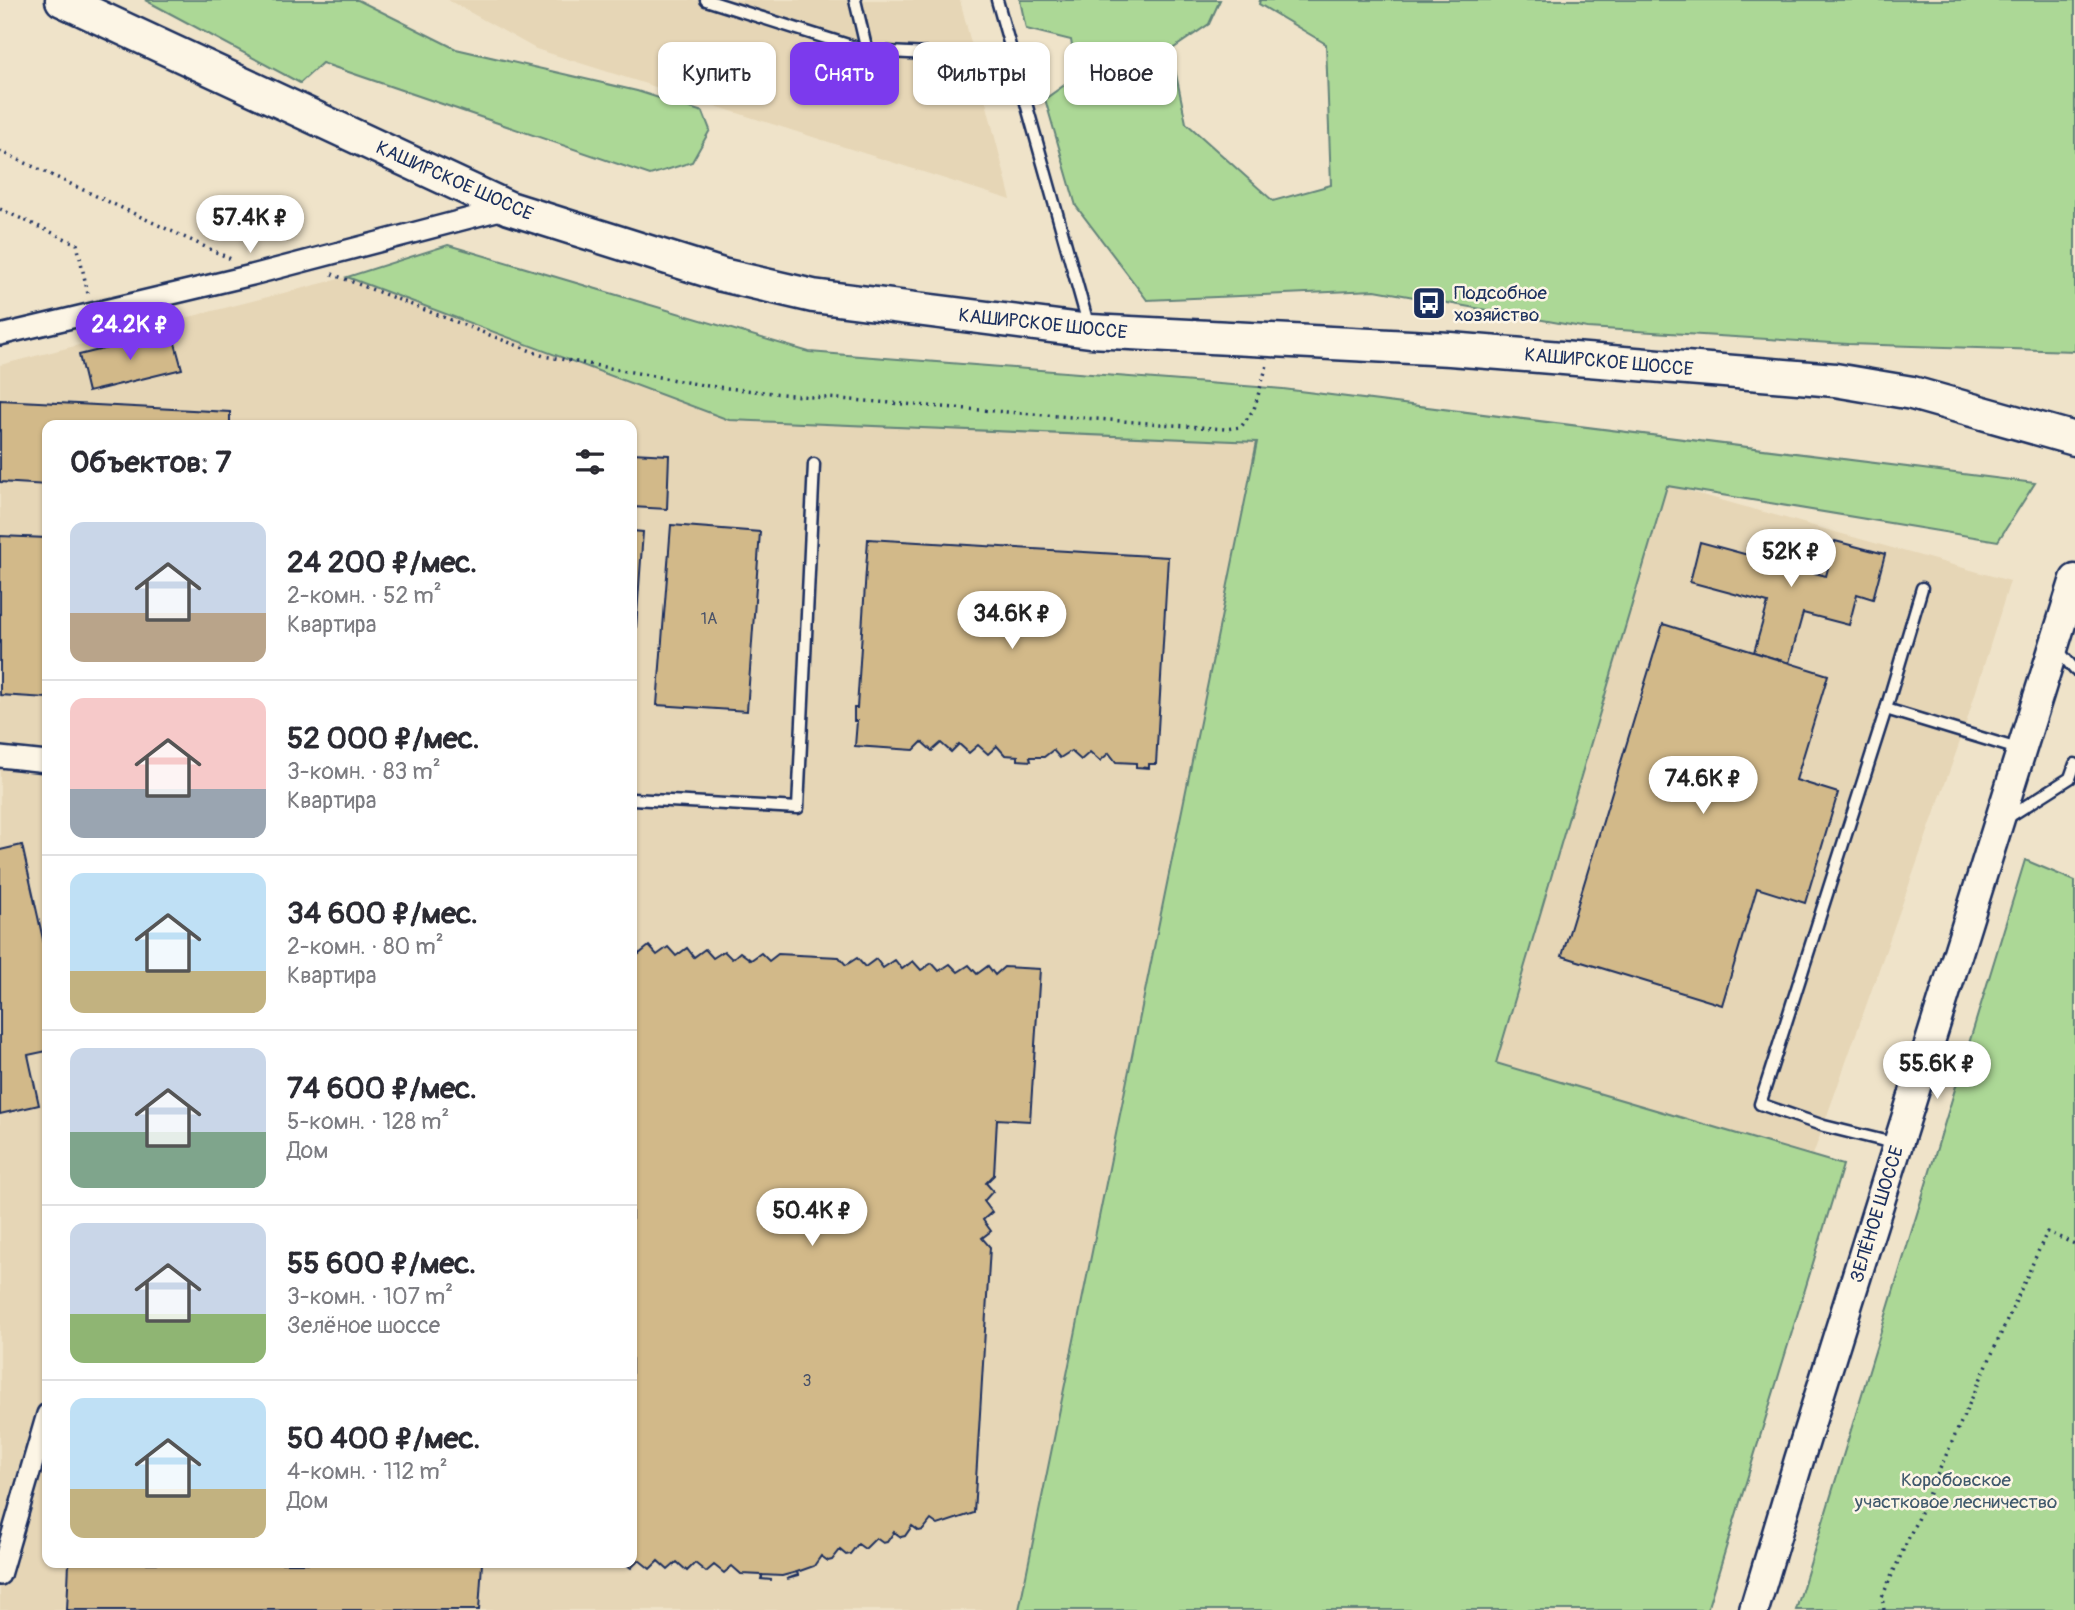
<!DOCTYPE html>
<html lang="ru">
<meta charset="utf-8">
<style>
:root{--surface:#fff;--page:#f2f2f3;--text:#2b2b33;--muted:#7c7c81;--line:#e1e1e2;--accent:#7c3aed}
body{margin:0;font-family:Pangolin,sans-serif;background:var(--page);color:var(--text);height:100vh;display:flex;flex-direction:column;font-size:26px;white-space:nowrap}
*{box-sizing:border-box;margin:0}
p{font-size:23px;color:var(--muted)}
.icon{flex:none;width:38px;height:38px;fill:none;stroke:currentColor;stroke-width:2;stroke-linecap:round;stroke-linejoin:round}
.map{position:relative;flex:1;overflow:hidden}
.sheet{position:absolute;left:42px;top:420px;width:595px;height:1148px;display:flex;flex-direction:column;background:var(--surface);border-radius:14px;box-shadow:0 2px 5px #0004}
.sheet>*{flex:none}
.hud{position:absolute;left:658px;top:42px;width:665px;height:63px;display:flex;gap:14px}
.price{position:absolute;translate:-50% -60px;padding:0 16px;border-radius:24px;background:#fff;color:#222;font-size:23px;line-height:46px;filter:drop-shadow(0 2px 4px #0008)}
.price::after{content:'';position:absolute;left:50%;top:42px;width:21px;height:16px;margin-left:-10px;background:inherit;clip-path:polygon(0 0,100% 0,50% 100%)}
.price.active{background:var(--accent);color:#fff}
ul{padding:0;list-style:none}
li{display:flex;align-items:center;gap:21px;height:175px;padding:0 28px}
li+li{border-top:2px solid var(--line)}
li span{display:grid;place-items:center;flex:none;width:196px;height:140px;border-radius:14px;color:#555}
li>.icon{margin-inline-start:auto}
span .icon{width:84px;height:84px;fill:#fffc;stroke-width:1}
li b{font-size:30px}
h2{display:flex;justify-content:space-between;align-items:center;height:84px;padding:0 28px;font-size:30px}
.tag{padding:0 24px;border-radius:14px;background:var(--surface);box-shadow:0 2px 5px #0004;font-size:24px;line-height:63px}
.tag.active{background:var(--accent);color:#fff}
.map>svg:first-child{display:block}
</style>
<div class="map">
<svg width="2075" height="1610" viewBox="0 0 2075 1610">
<rect width="100%" height="100%" fill="#efe3c9"/>
<filter id="ink" filterUnits="userSpaceOnUse"><feTurbulence type="fractalNoise" baseFrequency=".0143" numOctaves="2"/><feDisplacementMap in="SourceGraphic" scale="14" xChannelSelector="R" yChannelSelector="G"/><feConvolveMatrix kernelMatrix="1 2 1 2 8 2 1 2 1" color-interpolation-filters="sRGB"/></filter>
<g filter="url(#ink)">
<g fill="#e6d6b6" fill-rule="evenodd">
<path d="M448 0H960L1011 200 536 49Z"/>
<path d="M347 277 729 420 1257 442 1019 1610H0V365ZM47 425H632V1563H47Z"/>
<path d="M1667 485 2010 581 1963 733 1813 1155 1496 1064Z"/>
</g>
<g fill="#acd896" stroke="#64847a" stroke-width="2">
<path d="M145 0H358L456 49 637 91 703 112 710 130 692 162 650 175 322 63 300 83Z"/>
<path d="M1020 0H1220L1209 24 1171 50 1186 123 1273 201 1331 185 1326 44 1259 4 1260 0H2075V351L1848 344 1587 328 1375 290 1147 300 1076 206 1045 99 1077 76 1071 40 1026 29Z"/>
<path d="M448 245 809 352 1283 389 2035 483 1998 541 1667 486 1496 1063 1843 1165 1707 1610H1019L1257 442 729 420 347 277Z"/>
<path d="M2025 860 2075 881V1610H1796Z"/>
</g>
<g fill="#d2b989" stroke="#1b2f5e" stroke-width="2">
<path d="M172 332 182 369 88 392 79 355Z"/>
<path d="M0 400 230 412V425H47V485L0 482Z"/>
<path d="M632 453 669 455 667 509 632 507Z"/>
<path d="M671 525 760 532 747 711 657 705Z"/>
<path d="M632 531 643 532 632 683Z"/>
<path d="M0 536 47 538V698L0 695Z"/>
<path d="M868 539 1168 557 1156 764H1149V768L1136 767V763L1116 762 1109 753 1100 761 1090 752 1081 760 1071 751 1060 758 1053 750 1044 757H1030L1031 761 1018 760V756L1005 755 997 746 988 754 978 745 969 753 959 744 951 752 941 743 932 751 922 742 914 750 855 746 857 721H854V708H857Z"/>
<path d="M1835 541 1885 554 1873 599 1857 594 1849 625 1803 613 1789 663 1754 652 1768 603 1690 582 1700 542 1826 576Z"/>
<path d="M1663 624 1828 675 1796 780 1838 793 1805 903 1757 888 1722 1005 1562 956Z"/>
<path d="M22 845 47 957V1051L28 1055 39 1105 0 1114V850Z"/>
<path d="M632 946 639 954 649 946 657 955 668 947 676 956 687 948 694 957 705 949 713 958 724 951 732 959 740 952 751 960 761 953 769 961 778 954 839 957 846 965 857 958 865 967 876 959 883 968 895 960 902 969 913 961 921 970 932 963 939 971 950 964 958 972 969 965 977 974 988 966 995 975 1004 967 1040 969 1030 1121 997 1119 994 1175 986 1183 993 1191 984 1201 992 1212 983 1220 991 1231 982 1238 990 1247 974 1513 938 1525 931 1520 923 1530 919 1531 912 1526 905 1536 901 1537 894 1532 887 1542 883 1543 876 1538 865 1549 858 1544 850 1554 846 1555 840 1550 832 1560 828 1561 821 1556 814 1566 797 1572 798 1576 787 1579 798 1575 797 1572 782 1576 762 1575V1579L772 1580 761 1579 762 1575 741 1574 732 1566 724 1573 714 1565 706 1572 695 1563 687 1571 677 1562 668 1570 658 1561 650 1569 639 1560 631 1568 624 1563H632Z"/>
<path d="M69 1563H482L479 1610H67Z"/>
</g>
<g fill="none" stroke-linecap="round" stroke-linejoin="round">
<g stroke="#1b2f5e" stroke-width="15">
<g id="lane">
<path d="M706 0 867 51"/>
<path d="M855 0 867 51 1013 58"/>
<path d="M997 0 1089 327"/>
<path d="M2057 649 2075 670"/>
<path d="M1886 709 1922 588"/>
<path d="M632 799 798 808 814 464"/>
<path d="M2007 818 2070 778 2075 764"/>
<path d="M1897 1144 1824 1126 1760 1104 1886 709 2021 750"/>
</g>
</g>
<g stroke="#1b2f5e" stroke-width="24">
<g id="street">
<path d="M0 335 252 275 508 208"/>
<path d="M0 757 47 762"/>
<path d="M0 1575 47 1414"/>
</g>
</g>
<g stroke="#1b2f5e" stroke-width="33">
<path id="secondary" d="M1754 1610 1799 1460 2075 579"/>
</g>
<g stroke="#1b2f5e" stroke-width="37">
<path id="primary" d="M62 0 509 208 722 275 813 296 1090 331 1450 349 1835 380 1912 393 2075 439"/>
</g>
<g stroke="#1b2f5e" stroke-width="3.5" stroke-dasharray="2 5" stroke-linecap="butt">
<path d="M0 151 231 259"/>
<path d="M0 209 77 244 88 294"/>
<path d="M332 274 544 356 708 386 801 396 1225 429 1241 427 1254 409 1267 365"/>
<path d="M1884 1610 1882 1597 2047 1232 2075 1244"/>
</g>
<use href="#lane" stroke="#fcf5e5" stroke-width="10"/>
<use href="#street" stroke="#fcf5e5" stroke-width="19"/>
<use href="#secondary" stroke="#fcf5e5" stroke-width="28"/>
<use href="#primary" stroke="#fcf5e5" stroke-width="32"/>
</g>
</g>
<defs>
<g id="bus-square" transform="scale(1.75)"><rect x="-9" y="-9" width="18" height="18" rx="4" fill="#1b2f5e" stroke="#fcf5e5"/><path d="M-5-6H5V4H4V6H2V4H-2V6H-4V4H-5ZM-3.5-4V0h7V-4ZM-3.5 1.2v1.5H-2V1.2ZM2 1.2v1.5H3.5V1.2Z" fill="#fff"/></g>
</defs>
<g fill-rule="evenodd">
<use href="#bus-square" x="1429" y="303"/>
</g>
<g text-anchor="middle" stroke-width="5" stroke-linejoin="round" paint-order="stroke">
<g font-size="16" fill="#495269">
<text x="709" y="624">1А</text>
<text x="807" y="1386">3</text>
</g>
<g font-size="19" fill="#1b2f5e" stroke="#fcf5e5">
<text transform="translate(455 180) rotate(24)" y="7">КАШИРСКОЕ ШОССЕ</text>
<text transform="translate(1043 323) rotate(6)" y="7">КАШИРСКОЕ ШОССЕ</text>
<text transform="translate(1609 361) rotate(5)" y="7">КАШИРСКОЕ ШОССЕ</text>
<text transform="translate(1876 1214) rotate(-73)" y="7">ЗЕЛЁНОЕ ШОССЕ</text>
</g>
<g font-size="19" fill="#1b2f5e" stroke="#fcf5e5" text-anchor="start">
<text x="1454" y="299">Подсобное<tspan x="1454" dy="22">хозяйство</tspan></text>
</g>
<g font-size="19" fill="#3f596c" stroke="#fcf5e5">
<text x="1956" y="1486">Коробовское<tspan x="1956" dy="22">участковое лесничество</tspan></text>
</g>
</g>
</svg>
<b class="price" style="left:250px;top:255px">57.4K ₽</b>
<b class="price active" style="left:130px;top:362px">24.2K ₽</b>
<b class="price" style="left:1791px;top:589px">52K ₽</b>
<b class="price" style="left:1012px;top:651px">34.6K ₽</b>
<b class="price" style="left:1703px;top:816px">74.6K ₽</b>
<b class="price" style="left:1937px;top:1101px">55.6K ₽</b>
<b class="price" style="left:812px;top:1248px">50.4K ₽</b>
<div class="hud">
<a class="tag">Купить</a>
<a class="tag active">Снять</a>
<a class="tag">Фильтры</a>
<a class="tag">Новое</a>
</div>
<section class="sheet">
<h2>Объектов: 7<svg class="icon" aria-label="filters" viewBox="0 0 24 24"><path d="M4 7h16M4 17h16"/><circle cx="9" cy="7" r="2"/><circle cx="15" cy="17" r="2"/></svg></h2>
<ul>
<li><span style="background:linear-gradient(#c9d6e8 65%,#b9a48a 0)"><svg class="icon" aria-label="home" viewBox="0 0 24 24"><path d="M3 11l9-7 9 7M6 9v11h12V9"/></svg></span><div><b>24 200 ₽/мес.</b><p>2-комн. · 52 m²</p><p>Квартира</p></div></li>
<li><span style="background:linear-gradient(#f6c9c9 65%,#9aa5b1 0)"><svg class="icon" aria-label="home" viewBox="0 0 24 24"><path d="M3 11l9-7 9 7M6 9v11h12V9"/></svg></span><div><b>52 000 ₽/мес.</b><p>3-комн. · 83 m²</p><p>Квартира</p></div></li>
<li><span style="background:linear-gradient(#bfe0f5 70%,#c2b280 0)"><svg class="icon" aria-label="home" viewBox="0 0 24 24"><path d="M3 11l9-7 9 7M6 9v11h12V9"/></svg></span><div><b>34 600 ₽/мес.</b><p>2-комн. · 80 m²</p><p>Квартира</p></div></li>
<li><span style="background:linear-gradient(#c9d6e8 60%,#7fa58c 0)"><svg class="icon" aria-label="home" viewBox="0 0 24 24"><path d="M3 11l9-7 9 7M6 9v11h12V9"/></svg></span><div><b>74 600 ₽/мес.</b><p>5-комн. · 128 m²</p><p>Дом</p></div></li>
<li><span style="background:linear-gradient(#c9d6e8 65%,#8fb573 0)"><svg class="icon" aria-label="home" viewBox="0 0 24 24"><path d="M3 11l9-7 9 7M6 9v11h12V9"/></svg></span><div><b>55 600 ₽/мес.</b><p>3-комн. · 107 m²</p><p>Зелёное шоссе</p></div></li>
<li><span style="background:linear-gradient(#bfe0f5 65%,#c2b280 0)"><svg class="icon" aria-label="home" viewBox="0 0 24 24"><path d="M3 11l9-7 9 7M6 9v11h12V9"/></svg></span><div><b>50 400 ₽/мес.</b><p>4-комн. · 112 m²</p><p>Дом</p></div></li>
</ul>
</section>
</div>
